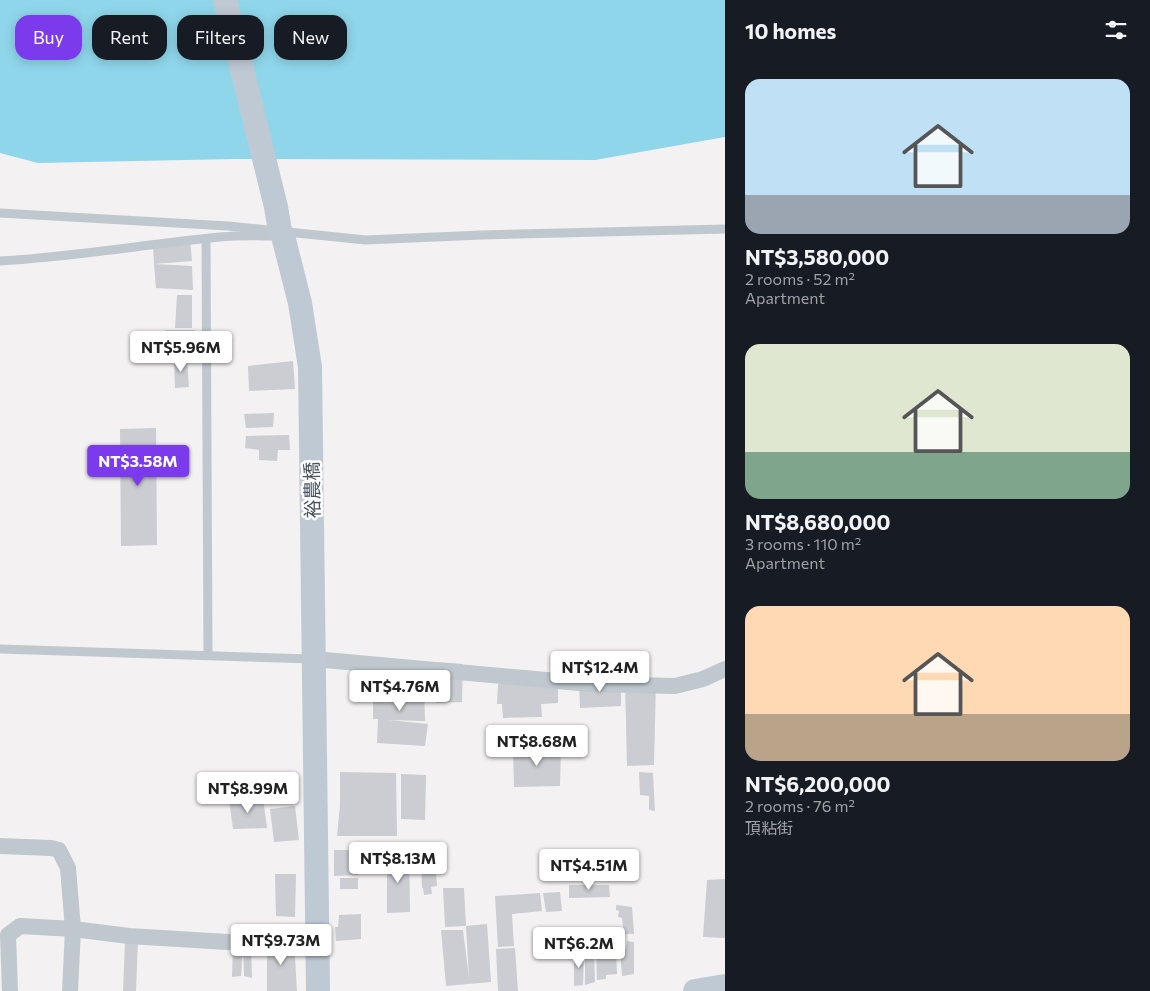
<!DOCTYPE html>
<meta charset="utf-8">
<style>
:root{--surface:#171b24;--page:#242831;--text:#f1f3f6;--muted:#9ea1a6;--accent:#7c3aed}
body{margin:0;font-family:Commissioner,"Noto Sans TC",sans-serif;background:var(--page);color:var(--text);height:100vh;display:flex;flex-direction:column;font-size:19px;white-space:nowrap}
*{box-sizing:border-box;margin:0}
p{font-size:16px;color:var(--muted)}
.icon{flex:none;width:28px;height:28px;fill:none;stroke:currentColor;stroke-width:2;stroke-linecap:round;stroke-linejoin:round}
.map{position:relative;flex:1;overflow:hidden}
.side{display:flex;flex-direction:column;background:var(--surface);width:425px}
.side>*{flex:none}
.top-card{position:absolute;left:15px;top:15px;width:475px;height:45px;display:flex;gap:10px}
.price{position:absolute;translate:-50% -42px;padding:0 11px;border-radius:5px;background:#fff;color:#222;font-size:16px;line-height:32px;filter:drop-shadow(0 1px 2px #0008)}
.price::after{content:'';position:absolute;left:50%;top:30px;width:15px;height:11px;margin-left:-8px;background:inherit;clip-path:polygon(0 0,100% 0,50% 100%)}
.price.current{background:var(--accent);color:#fff}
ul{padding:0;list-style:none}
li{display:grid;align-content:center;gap:10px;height:265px;padding:0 20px}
li span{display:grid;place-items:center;height:155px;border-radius:15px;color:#555}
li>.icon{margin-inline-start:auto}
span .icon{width:90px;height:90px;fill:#fffc;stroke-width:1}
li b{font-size:21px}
h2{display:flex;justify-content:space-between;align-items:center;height:60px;padding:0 20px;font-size:21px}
.tag{padding:0 18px;border-radius:15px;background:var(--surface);box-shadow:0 2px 12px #0003;font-size:18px;line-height:45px}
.tag.current{background:var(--accent);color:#fff}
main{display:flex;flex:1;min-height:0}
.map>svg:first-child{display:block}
</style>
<main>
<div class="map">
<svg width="725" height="991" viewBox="0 0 725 991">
<rect width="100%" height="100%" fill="#f3f1f1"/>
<path fill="#8fd6ea" d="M0 0H725V137L595 160 234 159 38 163 0 153Z"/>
<g fill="#cbcdd3">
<path d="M190 241 192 261 154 264 153 246Z"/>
<path d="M154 264 192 266 193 290 156 288Z"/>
<path d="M177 295H192V328H175Z"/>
<rect x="165" y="330" width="30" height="23"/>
<path d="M187 358 189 387 175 388 174 359Z"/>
<path d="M293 361 295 389 249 391 248 366Z"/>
<path d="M274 413 273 427 246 428 244 414Z"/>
<path d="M156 428 157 545 121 546 120 429Z"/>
<path d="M289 435 290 450H278L277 461 259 460V450L245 448 246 436Z"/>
<path d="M437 662 463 664 462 702 436 703Z"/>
<path d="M621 678V706L580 708 579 679Z"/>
<path d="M373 679 424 683 425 721 389 720 428 724 425 746 377 743 378 719H373Z"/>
<path d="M625 681H656L654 765 627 766Z"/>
<path d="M558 682V703L541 704 542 717 503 718 502 704H497L498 684Z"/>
<path d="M513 748 561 749 560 786 514 787Z"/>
<path d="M340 772 396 773 397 836H337L340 805Z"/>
<path d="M639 772 653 773 655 811 649 810V796L640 795Z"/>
<path d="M401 774 426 775 425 820 401 819Z"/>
<path d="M263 798 267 828 233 829 229 800Z"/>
<path d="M295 806 299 840 274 842 270 809Z"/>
<path d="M334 850H357L358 875 334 876Z"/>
<path d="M409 854 410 912 387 913V855Z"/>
<path d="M421 856 435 858 437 886 431 887 432 894 424 895 423 888H422Z"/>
<path d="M275 874H296L295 917 276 916Z"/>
<rect x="340" y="878" width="18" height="11"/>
<path d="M725 879V938L703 937 707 880Z"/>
<path d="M569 885H609L610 897 569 898Z"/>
<path d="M443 888H464L466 926 445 927Z"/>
<path d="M560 892 562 911 546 912 543 893Z"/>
<path d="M540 893 542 911 512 914 514 946 498 947 495 896Z"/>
<path d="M616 905 632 907 634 934H624L622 918 618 917 619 911 616 910Z"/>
<path d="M361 914V939L336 941 335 927H338L339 915Z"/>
<path d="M487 924 491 982 446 986 441 930H463L469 978 466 926Z"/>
<path d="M125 940 138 941 136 991H123Z"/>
<path d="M267 940H294L297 991H267Z"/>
<path d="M627 941 634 942V974L622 976 620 950 626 949Z"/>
<path d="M233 945H251L252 978 244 976 243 947 241 976 232 977Z"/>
<path d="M515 948 518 991H498L496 949Z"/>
<path d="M605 950H616L617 974 606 975V979L597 980 596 951Z"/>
<path d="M594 951 595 982 585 985V952Z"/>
<path d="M574 952 584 953 583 985 574 986Z"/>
</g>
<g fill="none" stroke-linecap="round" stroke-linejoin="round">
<g stroke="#bfc8cf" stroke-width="9">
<path d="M0 213 228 226 366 240 482 235 725 229"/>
<path d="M206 239 208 655"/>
<path d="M0 261C74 257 146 244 220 237 240 235 261 236 281 236"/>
<path d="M0 649 312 659"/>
</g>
<g stroke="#bfc8cf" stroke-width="16">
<path d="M314 659 590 684 675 686 703 679 725 669"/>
<path d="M0 846 51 848 59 850 68 868 73 929 70 991"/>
<path d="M10 991 8 935 20 926 73 929 129 936 244 943 317 944"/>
</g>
<g stroke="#bfc9d4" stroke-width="24">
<path d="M225 0 276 207 280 231 283 236 300 303 310 367 318 991"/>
<path d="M695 991 725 986"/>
</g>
</g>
<g text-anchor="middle" stroke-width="5" stroke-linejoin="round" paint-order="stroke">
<g font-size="19" fill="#49545e" stroke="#fff">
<text transform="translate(312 490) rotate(-91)" y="7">裕農橋</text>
</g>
</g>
</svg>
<b class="price" style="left:181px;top:373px">NT$5.96M</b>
<b class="price current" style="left:138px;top:487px">NT$3.58M</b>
<b class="price" style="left:600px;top:693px">NT$12.4M</b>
<b class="price" style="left:400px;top:712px">NT$4.76M</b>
<b class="price" style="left:537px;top:767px">NT$8.68M</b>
<b class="price" style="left:248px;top:814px">NT$8.99M</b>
<b class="price" style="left:398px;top:884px">NT$8.13M</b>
<b class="price" style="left:589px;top:891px">NT$4.51M</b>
<b class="price" style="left:281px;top:966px">NT$9.73M</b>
<b class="price" style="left:579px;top:969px">NT$6.2M</b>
<div class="top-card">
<a class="tag current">Buy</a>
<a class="tag">Rent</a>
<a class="tag">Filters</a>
<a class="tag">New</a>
</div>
</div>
<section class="side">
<h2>10 homes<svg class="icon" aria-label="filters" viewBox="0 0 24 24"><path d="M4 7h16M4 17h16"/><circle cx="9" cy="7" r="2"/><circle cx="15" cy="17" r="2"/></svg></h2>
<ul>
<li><span style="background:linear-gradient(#bfe0f5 75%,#9aa5b1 0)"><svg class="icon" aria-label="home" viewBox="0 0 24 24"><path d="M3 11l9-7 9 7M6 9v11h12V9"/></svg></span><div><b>NT$3,580,000</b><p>2 rooms · 52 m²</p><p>Apartment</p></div></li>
<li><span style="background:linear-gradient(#dfe7d0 70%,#7fa58c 0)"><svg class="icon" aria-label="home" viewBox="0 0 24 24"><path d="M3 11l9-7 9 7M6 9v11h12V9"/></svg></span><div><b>NT$8,680,000</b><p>3 rooms · 110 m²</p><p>Apartment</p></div></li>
<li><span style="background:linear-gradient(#ffd9b3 70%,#b9a48a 0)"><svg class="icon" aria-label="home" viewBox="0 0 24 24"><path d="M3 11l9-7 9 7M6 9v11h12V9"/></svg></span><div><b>NT$6,200,000</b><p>2 rooms · 76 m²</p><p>頂粘街</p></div></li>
</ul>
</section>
</main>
